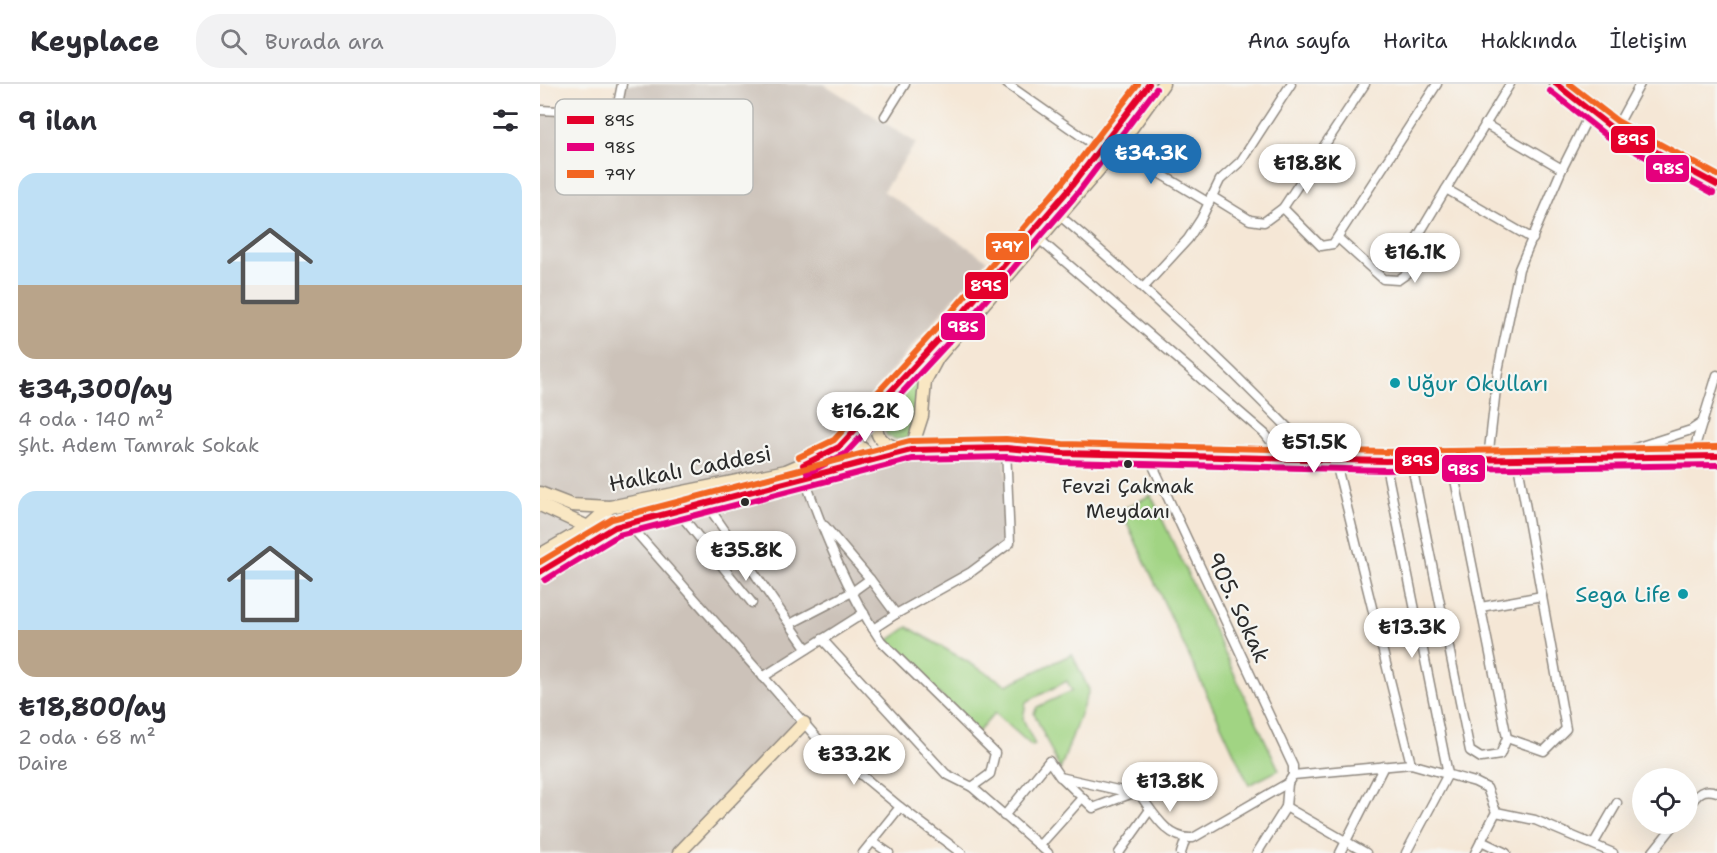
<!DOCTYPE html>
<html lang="tr">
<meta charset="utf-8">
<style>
:root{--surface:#fff;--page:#f2f2f3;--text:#2b2b33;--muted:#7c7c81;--line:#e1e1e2;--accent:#1f6fb2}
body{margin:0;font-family:"Shantell Sans",sans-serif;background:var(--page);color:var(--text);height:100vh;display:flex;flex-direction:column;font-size:22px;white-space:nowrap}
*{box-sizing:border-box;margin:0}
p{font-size:20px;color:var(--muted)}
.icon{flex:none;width:33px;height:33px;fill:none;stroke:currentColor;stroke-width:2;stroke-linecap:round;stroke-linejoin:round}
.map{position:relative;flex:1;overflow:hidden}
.drawer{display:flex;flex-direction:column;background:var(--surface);width:540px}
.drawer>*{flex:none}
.tools{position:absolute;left:1092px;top:684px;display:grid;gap:12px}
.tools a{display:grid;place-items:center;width:66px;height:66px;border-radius:50%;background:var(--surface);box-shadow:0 6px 24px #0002;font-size:30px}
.price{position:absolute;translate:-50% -51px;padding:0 14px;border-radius:21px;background:#fff;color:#222;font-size:20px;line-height:39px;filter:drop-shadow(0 2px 3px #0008)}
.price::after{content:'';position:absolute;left:50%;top:36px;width:18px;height:14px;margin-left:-9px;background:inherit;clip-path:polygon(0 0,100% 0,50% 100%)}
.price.selected{background:var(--accent);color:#fff}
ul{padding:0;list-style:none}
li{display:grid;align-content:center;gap:12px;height:318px;padding:0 18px}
li span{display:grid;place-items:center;height:186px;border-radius:18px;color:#555}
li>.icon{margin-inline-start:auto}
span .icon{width:108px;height:108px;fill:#fffc;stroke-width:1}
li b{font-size:26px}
h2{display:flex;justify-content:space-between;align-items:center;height:72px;padding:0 18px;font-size:26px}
header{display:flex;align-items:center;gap:36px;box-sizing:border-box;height:84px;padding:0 30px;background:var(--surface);border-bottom:2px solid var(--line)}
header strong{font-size:28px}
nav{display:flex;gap:33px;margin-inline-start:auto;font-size:21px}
.search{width:420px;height:54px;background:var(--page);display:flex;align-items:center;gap:15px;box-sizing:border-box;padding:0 21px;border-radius:24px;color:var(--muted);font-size:22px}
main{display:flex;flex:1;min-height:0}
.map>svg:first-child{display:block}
</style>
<header>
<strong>Keyplace</strong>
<div class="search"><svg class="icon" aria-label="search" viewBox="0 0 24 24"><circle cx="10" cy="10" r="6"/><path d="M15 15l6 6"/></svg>Burada ara</div>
<nav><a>Ana sayfa</a><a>Harita</a><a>Hakkında</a><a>İletişim</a></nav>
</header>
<main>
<section class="drawer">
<h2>9 ilan<svg class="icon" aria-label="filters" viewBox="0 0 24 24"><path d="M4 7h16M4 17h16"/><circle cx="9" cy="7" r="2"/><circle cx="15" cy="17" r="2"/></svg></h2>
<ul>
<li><span style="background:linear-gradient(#bfe0f5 60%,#b9a48a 0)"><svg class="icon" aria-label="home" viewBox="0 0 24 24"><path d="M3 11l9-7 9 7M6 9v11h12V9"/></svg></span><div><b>₺34,300/ay</b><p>4 oda · 140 m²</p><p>Şht. Adem Tamrak Sokak</p></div></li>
<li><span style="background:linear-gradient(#bfe0f5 75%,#b9a48a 0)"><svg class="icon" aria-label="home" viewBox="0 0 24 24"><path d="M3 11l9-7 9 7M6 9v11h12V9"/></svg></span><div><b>₺18,800/ay</b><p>2 oda · 68 m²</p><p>Daire</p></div></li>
</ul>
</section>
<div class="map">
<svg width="1177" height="769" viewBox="0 0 1177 769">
<rect width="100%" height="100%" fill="#f6f6f2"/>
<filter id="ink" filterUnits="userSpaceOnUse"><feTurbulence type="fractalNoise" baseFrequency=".0167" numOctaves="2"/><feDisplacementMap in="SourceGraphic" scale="12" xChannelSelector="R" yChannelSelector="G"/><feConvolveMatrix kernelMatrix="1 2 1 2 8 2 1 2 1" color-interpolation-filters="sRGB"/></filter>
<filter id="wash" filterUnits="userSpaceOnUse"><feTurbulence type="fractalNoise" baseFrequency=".008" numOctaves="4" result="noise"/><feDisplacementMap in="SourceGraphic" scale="24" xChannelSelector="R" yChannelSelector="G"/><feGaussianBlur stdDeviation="1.35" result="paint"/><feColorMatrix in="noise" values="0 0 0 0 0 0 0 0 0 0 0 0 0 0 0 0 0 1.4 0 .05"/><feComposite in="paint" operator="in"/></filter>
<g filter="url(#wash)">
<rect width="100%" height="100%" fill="#f5e7d6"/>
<g fill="#ccc2b9">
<path d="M83 0H284L376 59 343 107 447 176 296 351 299 363 277 376 70 423 0 409V26L75 30Z"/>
<path d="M465 369 470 459 333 545 324 529 224 593 264 639 139 769H0V495L73 451 121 433 381 370Z"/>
<path d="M0 421 35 443V447L0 471Z"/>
</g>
<g fill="#a1d483" stroke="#668057" stroke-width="1.5">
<path d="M383 282 371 348 368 353 356 355 347 352 342 337 344 330Z"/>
<path d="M611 411 739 686 709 701 581 426Z"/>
<path d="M368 543 467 601 532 570 549 606 520 686 494 629 497 623 532 607 527 597 486 618 483 635 495 661 492 662 455 629 438 648 346 558Z"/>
</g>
</g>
<g filter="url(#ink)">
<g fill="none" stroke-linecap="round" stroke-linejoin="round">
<g stroke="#908980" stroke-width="11">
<g id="street">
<path d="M467 0 561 66"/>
<path d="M970 0 906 105 993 155"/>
<path d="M0 26 76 30"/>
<path d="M345 32 365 0"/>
<path d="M945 40 1022 85"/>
<path d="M1076 44 1100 0"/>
<path d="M574 62 669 119"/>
<path d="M60 75 76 30 82 0"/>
<path d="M671 112 710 136 724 138 743 124 825 0"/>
<path d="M743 124 781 162 793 160 897 0"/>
<path d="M520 132C611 208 696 289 778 375"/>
<path d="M798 154 843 195 858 196 881 180 883 172 875 157 906 105"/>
<path d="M500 156 725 350 744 374"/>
<path d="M604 203 648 155 661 135 680 96 701 77 751 0"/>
<path d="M1076 370 1151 346 1163 338"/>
<path d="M608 371 753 682V691"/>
<path d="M1152 372 1177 291"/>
<path d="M795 375 871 680"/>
<path d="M948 375 958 287 979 185 1022 85 1050 29"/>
<path d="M845 377 908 690 866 769"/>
<path d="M871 377 930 667 941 674 960 671 967 654 911 376"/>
<path d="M264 393C284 450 307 507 341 557L455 669 450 690 432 703 406 690 282 555"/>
<path d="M165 418 267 565"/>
<path d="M136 425 212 519"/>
<path d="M88 439 278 655 360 723 323 769"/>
<path d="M285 442 330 495 356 530 431 488 470 459 466 364"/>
<path d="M941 523 1002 512"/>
<path d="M252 539 312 508 330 495"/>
<path d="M333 545 356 530"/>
<path d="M223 593 324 529"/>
<path d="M967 654 1004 667 1026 645 977 375"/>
<path d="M753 691 871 680 935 698 947 704 956 728 935 769"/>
<path d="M522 694 553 724 593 709"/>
<path d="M432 703 508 769"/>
<path d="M360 723 421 769"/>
<path d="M746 723 826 769"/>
<path d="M1148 723C1157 711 1161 703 1177 708"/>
<path d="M956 728 995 736 1073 769"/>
<path d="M464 732 509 677 520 693 600 711C613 728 627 756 653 754L748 699 753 691"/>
<path d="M941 757 966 769"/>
<path d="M333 758 349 769"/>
<path d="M1054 759 1077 719"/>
<path d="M499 762 542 714"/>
<path d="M579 769 609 727"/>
<path d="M641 769 646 754"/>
<path d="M717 769 746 723 748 699"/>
<path d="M800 769 844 682"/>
<path d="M1112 769 1135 740"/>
</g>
</g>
<g stroke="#908980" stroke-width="15">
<g id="secondary">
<path d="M1016 0C1060 45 1122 72 1177 101"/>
<path d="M341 321C330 348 337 361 367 366"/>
<path d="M299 363C406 246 519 132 609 0"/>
<path d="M371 366 382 332 385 297 398 273 577 64 623 0"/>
<path d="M0 409 31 421 70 423 246 387 309 360H317L325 367 323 378"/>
<path d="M0 421 48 443H75L371 366 466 364 522 369 845 377 1177 372"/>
<path d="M0 471 48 443 70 423"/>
<path d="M0 488 71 445"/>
<path d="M139 769 264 639"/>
</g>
</g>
<use href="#street" stroke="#fff" stroke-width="8"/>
<use href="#secondary" stroke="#f9e7c3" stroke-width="12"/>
<g stroke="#f6f6f2" stroke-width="10">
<g id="bus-1">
<path d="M1016 0 1072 44 1177 101"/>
<path d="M263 381 299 363 415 238 530 104 609 0"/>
<path d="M0 488 75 443 371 366 466 364 522 369 845 377 1177 372"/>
</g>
</g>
<g stroke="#f6f6f2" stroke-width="10">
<g id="bus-2">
<path d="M1010 7 1067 52 1173 109"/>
<path d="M267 389 305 370 422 244 537 110 616 5"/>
<path d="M5 496 79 451 372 375 466 373 522 378 845 386 1177 381"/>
</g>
</g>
<g stroke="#f6f6f2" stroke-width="10">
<g id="bus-3">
<path d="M1029 0 1077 37 1177 91"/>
<path d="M259 373 294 356 408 232 523 98 598 0"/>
<path d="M0 478 72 435 370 357 466 355 523 360 845 368 1177 363"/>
</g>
</g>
<use href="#bus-1" stroke="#e4002b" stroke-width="6"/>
<use href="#bus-2" stroke="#e5007d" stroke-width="6"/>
<use href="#bus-3" stroke="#f26522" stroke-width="6"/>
</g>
</g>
<g fill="#0f9aa8" stroke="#f6f6f2" stroke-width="2">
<circle cx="855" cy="299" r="6"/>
<circle cx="1143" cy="510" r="6"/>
</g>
<g fill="#2b2b2b" stroke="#f6f6f2" stroke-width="2">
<circle cx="588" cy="380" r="5"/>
<circle cx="205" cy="418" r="5"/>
</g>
<g text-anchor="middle" stroke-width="4.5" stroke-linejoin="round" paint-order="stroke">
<g font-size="20" fill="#2b2b2b" stroke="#f6f6f2">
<text x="588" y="409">Fevzi Çakmak<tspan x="588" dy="25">Meydanı</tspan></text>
</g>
<g font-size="22" fill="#0d838f" stroke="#f6f6f2" text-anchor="start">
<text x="867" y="307">Uğur Okulları</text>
<text x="1131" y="518" text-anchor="end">Sega Life</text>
</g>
<g font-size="22" fill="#2b2b2b" stroke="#f6f6f2">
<text transform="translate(150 384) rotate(-11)" y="8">Halkalı Caddesi</text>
<text transform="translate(699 523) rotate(65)" y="8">905. Sokak</text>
</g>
</g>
<rect x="15" y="15" width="198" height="96" rx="9" fill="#f6f6f2" stroke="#b9b9b6" stroke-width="1.5"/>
<rect x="27" y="32" width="27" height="8" fill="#e4002b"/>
<rect x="27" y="59" width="27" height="8" fill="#e5007d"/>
<rect x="27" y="86" width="27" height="8" fill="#f26522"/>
<g font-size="16" fill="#2b2b2b">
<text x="64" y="42">89S</text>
<text x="64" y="69">98S</text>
<text x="64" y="96">79Y</text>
</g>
<g stroke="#f6f6f2" stroke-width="2">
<rect x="1070" y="41" width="46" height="29" rx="6" fill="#e4002b"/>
<rect x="1105" y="70" width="45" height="29" rx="6" fill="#e5007d"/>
<rect x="445" y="148" width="45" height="29" rx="6" fill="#f26522"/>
<rect x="424" y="187" width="45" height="29" rx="6" fill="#e4002b"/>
<rect x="400" y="228" width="46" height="29" rx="6" fill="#e5007d"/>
<rect x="854" y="362" width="46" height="29" rx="6" fill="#e4002b"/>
<rect x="901" y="370" width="45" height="29" rx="6" fill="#e5007d"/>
</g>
<g font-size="16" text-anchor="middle" font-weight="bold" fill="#fff">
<text x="1093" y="61">89S</text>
<text x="1128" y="90">98S</text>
<text x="467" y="168">79Y</text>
<text x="446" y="207">89S</text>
<text x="423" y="248">98S</text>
<text x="877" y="382">89S</text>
<text x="923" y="391">98S</text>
</g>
</svg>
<div class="tools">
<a><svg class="icon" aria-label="locate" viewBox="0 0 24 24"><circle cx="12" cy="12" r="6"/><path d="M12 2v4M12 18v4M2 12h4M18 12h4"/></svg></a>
</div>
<b class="price selected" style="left:611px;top:101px">₺34.3K</b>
<b class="price" style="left:767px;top:111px">₺18.8K</b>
<b class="price" style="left:875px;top:200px">₺16.1K</b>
<b class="price" style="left:325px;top:359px">₺16.2K</b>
<b class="price" style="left:774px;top:390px">₺51.5K</b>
<b class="price" style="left:206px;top:498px">₺35.8K</b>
<b class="price" style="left:872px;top:575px">₺13.3K</b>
<b class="price" style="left:314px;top:702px">₺33.2K</b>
<b class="price" style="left:630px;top:729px">₺13.8K</b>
</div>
</main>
